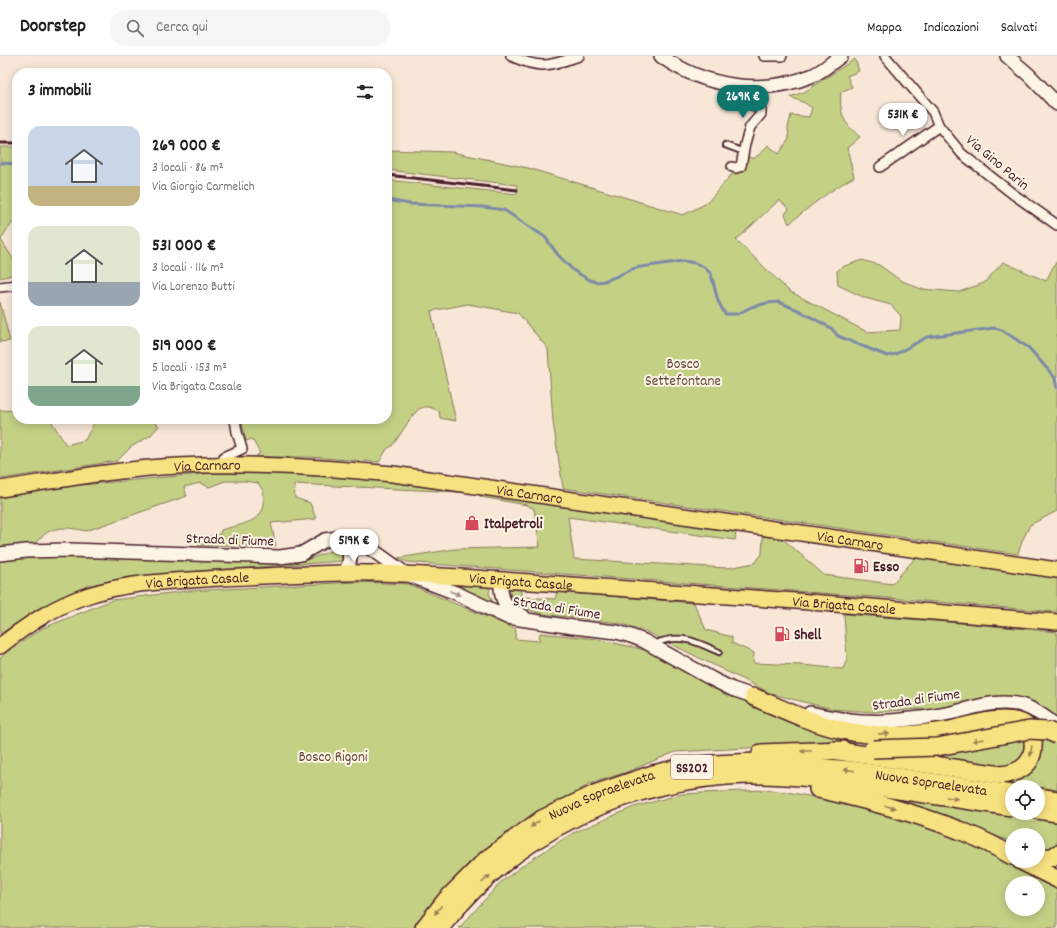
<!DOCTYPE html>
<html lang="it">
<meta charset="utf-8">
<style>
:root{--surface:#fff;--page:#f6f6f6;--text:#222;--muted:#767676;--line:#e0e0e0;--accent:#0f766e}
body{margin:0;font-family:Dekko,sans-serif;background:var(--page);color:var(--text);height:100vh;display:flex;flex-direction:column;font-size:15px;white-space:nowrap}
*{box-sizing:border-box;margin:0}
p{font-size:13px;color:var(--muted)}
.icon{flex:none;width:22px;height:22px;fill:none;stroke:currentColor;stroke-width:2;stroke-linecap:round;stroke-linejoin:round}
.map{position:relative;flex:1;overflow:hidden}
.sheet{position:absolute;left:12px;top:12px;width:380px;height:356px;display:flex;flex-direction:column;background:var(--surface);border-radius:16px;box-shadow:0 2px 10px #0003}
.sheet>*{flex:none}
.controls{position:absolute;left:1005px;top:724px;display:grid;gap:8px}
.controls a{display:grid;place-items:center;width:40px;height:40px;border-radius:50%;background:var(--surface);box-shadow:0 2px 10px #0003;font-size:20px}
.price{position:absolute;translate:-50% -34px;padding:0 9px;border-radius:14px;background:#fff;color:#222;font-size:13px;line-height:26px;filter:drop-shadow(0 1px 2px #0008)}
.price::after{content:'';position:absolute;left:50%;top:24px;width:12px;height:9px;margin-left:-6px;background:inherit;clip-path:polygon(0 0,100% 0,50% 100%)}
.price.current{background:var(--accent);color:#fff}
ul{padding:0;list-style:none}
li{display:flex;align-items:center;gap:12px;height:100px;padding:0 16px}
li span{display:grid;place-items:center;flex:none;width:112px;height:80px;border-radius:12px;color:#555}
li>.icon{margin-inline-start:auto}
span .icon{width:48px;height:48px;fill:#fffc;stroke-width:1}
li b{font-size:17px}
h2{display:flex;justify-content:space-between;align-items:center;height:48px;padding:0 16px;font-size:17px}
header{display:flex;align-items:center;gap:24px;box-sizing:border-box;height:56px;padding:0 20px;background:var(--surface);border-bottom:1px solid var(--line)}
header strong{font-size:19px}
nav{display:flex;gap:22px;margin-inline-start:auto;font-size:14px}
.search{width:280px;height:36px;background:var(--page);display:flex;align-items:center;gap:10px;box-sizing:border-box;padding:0 14px;border-radius:16px;color:var(--muted);font-size:15px}
.map>svg:first-child{display:block}
</style>
<header>
<strong>Doorstep</strong>
<div class="search"><svg class="icon" aria-label="search" viewBox="0 0 24 24"><circle cx="10" cy="10" r="6"/><path d="M15 15l6 6"/></svg>Cerca qui</div>
<nav><a>Mappa</a><a>Indicazioni</a><a>Salvati</a></nav>
</header>
<div class="map">
<svg width="1057" height="872" viewBox="0 0 1057 872">
<rect width="100%" height="100%" fill="#f8e7d7"/>
<filter id="ink" filterUnits="userSpaceOnUse"><feTurbulence type="fractalNoise" baseFrequency=".025" numOctaves="2"/><feDisplacementMap in="SourceGraphic" scale="8" xChannelSelector="R" yChannelSelector="G"/><feConvolveMatrix kernelMatrix="1 2 1 2 8 2 1 2 1" color-interpolation-filters="sRGB"/></filter>
<g filter="url(#ink)">
<g fill="#c4d185" stroke="#877858" fill-rule="evenodd">
<path d="M855 3 859 15 847 20 852 31 841 36C839 59 844 67 860 81L847 92 854 121C830 134 810 150 789 168L785 158 789 153 779 144 736 184 789 235 867 276 900 274 901 260 891 249 865 242 838 229 837 215 842 211 862 204 879 209 900 224 921 233 959 236 984 227 1003 206 1046 225 1052 213 1057 205V455L1030 469 1022 485 1018 498 563 432 553 366 548 293 518 257 468 248 431 255 456 365 440 362 439 355 429 351H424L419 353 413 359 393 389 387 393 379 406 308 401H257V399L260 397 252 383 246 385 241 363H387V124L517 138V129L387 114V94L452 96 528 112 683 159 707 147 731 119C746 117 746 114 748 100L753 103 761 97 768 89 779 98 789 83 788 72 791 59 809 61 812 52 805 47 790 41 804 36Z"/>
<path d="M0 91H17V162L6 175 1 184 17 209V218L0 222Z"/>
<path d="M0 246 10 285 0 286Z"/>
<path d="M0 354 17 355V363H50L66 389 85 384 96 363H150L159 370 151 379 131 391 117 405 0 423Z"/>
<path d="M212 417 308 418 376 424 460 436 294 428 295 442 310 447 316 463 271 467 276 490 198 489 199 483 220 478 221 474C237 469 265 467 264 445 264 436 263 434 258 427L245 425H225L209 431 200 427 184 431 187 440 86 475C73 472 57 469 45 478 41 481 37 485 33 489L0 491V440L59 431Z"/>
<path d="M479 438 736 476 735 484 568 461 574 503 728 512 755 507 762 498 763 480 783 483 824 519 892 528 916 501 1057 521V556L901 543 431 508 407 506 398 502 455 493 540 491 534 453 527 449 481 441Z"/>
<path d="M333 494 345 495 344 505 188 516 118 524 90 529 39 552 0 578V505L18 502 68 500 292 507 310 503Z"/>
<path d="M356 526 408 528 516 573 515 583 539 585 540 577 597 583 645 594 728 639 821 673 1018 672 1026 688 1022 704 1005 714 873 693 872 685 675 696 624 717 589 728 473 803 437 840 414 872H0V602L7 596 41 573 112 544 187 535Z"/>
<path d="M460 528 490 530 489 538 494 548 459 530Z"/>
<path d="M508 532 520 533 522 541 555 543 557 536 694 547 706 574 732 581V587L754 597 753 607 801 609 843 613 847 603 844 558 973 568 1057 576V734L983 723H1009L1037 681 922 670V653L872 656 832 653 772 638 645 575 619 567 542 558 516 550Z"/>
<path d="M764 734 787 736 834 745 924 769 972 786 1057 827V872H459L501 826 526 807 573 777 634 751 682 738ZM1012 827H1038V853H1012Z"/>
<path d="M868 738 1057 763V790L1045 795H1038V779H1012V786L952 764Z"/>
</g>
<g fill="none" stroke-linecap="round" stroke-linejoin="round">
<g stroke="#7d8aa8" stroke-width="3">
<path d="M0 107 17 108"/>
<path d="M387 144 410 148 483 151 504 154 545 181 558 199 574 215 590 224 596 226 604 225 615 221 632 213 641 211 684 205 695 207 704 211 711 218 718 245 725 258H738L751 251 767 247 779 246 800 255 831 272 838 280 887 300 896 298 927 281 994 272 1002 274 1029 292 1057 324"/>
<path d="M1055 323 1057 332"/>
</g>
<g stroke="#4a1f2b" stroke-width="8">
<g id="lane">
<path d="M725 89 744 96"/>
<path d="M654 588C680 577 695 585 719 596"/>
</g>
</g>
<g stroke="#4a1f2b" stroke-width="12">
<g id="street">
<path d="M511 0C542 14 548 10 579 0"/>
<path d="M764 0H782"/>
<path d="M885 0 933 56 939 70 962 98 1013 138 1057 169"/>
<path d="M732 111 736 112 741 110 745 88 750 71 761 58V54L746 44 744 31"/>
<path d="M880 111 939 70"/>
<path d="M0 231 17 229"/>
<path d="M223 409 224 401 242 393 237 376 235 363"/>
</g>
</g>
<g stroke="#4a1f2b" stroke-width="16">
<g id="secondary">
<path d="M661 0C704 31 761 40 811 20 822 16 832 6 841 0"/>
<path d="M1007 0 1029 19 1057 48"/>
<path d="M0 498 26 495 69 494 280 501 301 498 325 484 337 482 349 483 360 487 371 493 406 518 456 537 507 561 573 571 617 576 631 580 644 585 712 623 732 633 762 643"/>
<path d="M344 517C350 509 352 501 347 492"/>
<path d="M501 524C500 545 505 551 523 560"/>
<path d="M810 657C843 665 876 668 910 663 925 662 940 659 955 656 976 651 998 643 1021 649 1035 653 1046 661 1057 671"/>
</g>
</g>
<g stroke="#4a1f2b" stroke-width="18">
<g id="primary">
<path id="s1" d="M0 433C59 424 118 413 178 410 249 406 322 411 393 418L1057 514"/>
<path id="s2" d="M0 590C27 569 56 549 89 539 132 525 177 525 222 522 262 520 302 518 343 517 382 516 422 519 461 521L810 546 1057 566"/>
</g>
</g>
<g stroke="#4a1f2b" stroke-width="20">
<g id="highway">
<path d="M754 641C782 653 811 667 842 674 873 681 907 680 938 676 965 673 992 659 1019 666 1036 670 1037 698 1026 709 1019 716 1010 718 1001 719L832 694"/>
<path d="M761 697 843 694"/>
<path d="M818 733C850 740 881 748 913 758 947 769 981 781 1012 800"/>
<path d="M1038 741 1057 744"/>
<path d="M1038 754 1057 757"/>
<path d="M1038 802 1053 801 1057 798"/>
<path d="M1021 805 1057 823"/>
<path id="s3" d="M424 872 446 844 487 803 542 763 597 737 653 718 679 712 714 708 758 706 850 714 1012 738"/>
<path d="M440 872C515 776 627 722 749 719 794 718 840 725 885 732 927 738 970 745 1012 751"/>
</g>
</g>
<use href="#lane" stroke="#fcf5e5" stroke-width="4.5"/>
<use href="#street" stroke="#fcf5e5" stroke-width="9"/>
<use href="#secondary" stroke="#fcf5e5" stroke-width="13"/>
<use href="#primary" stroke="#f7e281" stroke-width="15"/>
<use href="#highway" stroke="#f7e281" stroke-width="17"/>
<g stroke="#4a1f2b" stroke-width="3">
<path d="M0 87H17"/>
<path d="M387 119 517 134"/>
</g>
<g stroke="#4a1f2b" stroke-width="20" stroke-linecap="butt">
<path id="highway-bridge" d="M873 693 937 691 1029 674 1048 675 1057 679"/>
</g>
<use href="#highway-bridge" stroke="#f7e281" stroke-width="17"/>
</g>
<defs><path id="oneway-solid" d="M-6-.8H1V-3.2L6.5 0L1 3.2V.8H-6Z"/></defs>
<use fill="#a38a88" href="#oneway-solid" transform="translate(455 537) rotate(23)"/>
<g fill="#a08056">
<use href="#oneway-solid" transform="translate(884 678) rotate(1)"/>
<use href="#oneway-solid" transform="translate(978 684) rotate(169)"/>
<use href="#oneway-solid" transform="translate(806 695) rotate(178)"/>
<use href="#oneway-solid" transform="translate(1031 695) rotate(99)"/>
<use href="#oneway-solid" transform="translate(849 714) rotate(-173)"/>
<use href="#oneway-solid" transform="translate(952 742) rotate(8)"/>
<use href="#oneway-solid" transform="translate(890 751) rotate(16)"/>
<use href="#oneway-solid" transform="translate(535 768) rotate(145)"/>
<use href="#oneway-solid" transform="translate(486 823) rotate(-42)"/>
<use href="#oneway-solid" transform="translate(438 854) rotate(128)"/>
</g>
</g>
<defs>
<g id="shop-bare" transform="scale(1.2)"><path d="M-5-2.5h2.3a2.7 3.5 0 0 1 5.4 0H5L5.5 6h-11ZM-1.5-2.5h3a1.5 2.3 0 0 0-3 0Z" fill="#d1495b" stroke="#fcf5e5" stroke-width="2.5" paint-order="stroke"/></g>
<g id="fuel-bare" transform="scale(1.2)"><path d="M-5.5-6h7V0h2V4h1.3V-2.5L3-4.5l.8-.8L6-3V5H2.5V1h-1V6h-7ZM-4.2-4.7v3.2H.2V-4.7Z" fill="#d1495b" stroke="#fcf5e5" stroke-width="2.5" paint-order="stroke"/></g>
</defs>
<g fill-rule="evenodd">
<use href="#shop-bare" x="472" y="467"/>
<use href="#fuel-bare" x="861" y="510"/>
<use href="#fuel-bare" x="782" y="578"/>
</g>
<g text-anchor="middle" stroke-width="4" stroke-linejoin="round" paint-order="stroke">
<rect fill="#fcf5e5" stroke="#7f5f63" stroke-width="1" x="671" y="699" width="42" height="24" rx="3"/>
<g font-size="14" font-weight="bold" fill="#4a1f2b">
<text x="692" y="716">SS202</text>
</g>
<g font-size="15" fill="#4a1f2b" stroke="#fcf5e5">
<text transform="translate(998 106) rotate(40)" y="5">Via Gino Parin</text>
<text dy="5" stroke="none"><textPath href="#s1" startOffset="209">Via Carnaro</textPath></text>
<text dy="5" stroke="none"><textPath href="#s1" startOffset="533">Via Carnaro</textPath></text>
<text transform="translate(230 483) rotate(2)" y="5">Strada di Fiume</text>
<text dy="5" stroke="none"><textPath href="#s1" startOffset="857">Via Carnaro</textPath></text>
<text dy="5" stroke="none"><textPath href="#s2" startOffset="213">Via Brigata Casale</textPath></text>
<text dy="5" stroke="none"><textPath href="#s2" startOffset="537">Via Brigata Casale</textPath></text>
<text dy="5" stroke="none"><textPath href="#s2" startOffset="861">Via Brigata Casale</textPath></text>
<text transform="translate(557 551) rotate(9)" y="5">Strada di Fiume</text>
<text transform="translate(916 643) rotate(-8)" y="5">Strada di Fiume</text>
<text dy="5" stroke="none"><textPath href="#s3" startOffset="562">Nuova Sopraelevata</textPath></text>
<text dy="5" stroke="none"><textPath href="#s3" startOffset="226">Nuova Sopraelevata</textPath></text>
</g>
<g font-size="15" fill="#684c42" stroke="#fcf5e5">
<text x="683" y="312">Bosco<tspan x="683" dy="17">Settefontane</tspan></text>
<text x="333" y="705">Bosco Rigoni</text>
</g>
<g font-size="15" font-weight="bold" fill="#4a1f2b" stroke="#fcf5e5" text-anchor="start">
<text x="484" y="472">Italpetroli</text>
<text x="873" y="515">Esso</text>
<text x="794" y="583">Shell</text>
</g>
</g>
</svg>
<div class="controls">
<a><svg class="icon" aria-label="locate" viewBox="0 0 24 24"><circle cx="12" cy="12" r="6"/><path d="M12 2v4M12 18v4M2 12h4M18 12h4"/></svg></a>
<a>+</a>
<a>−</a>
</div>
<b class="price current" style="left:743px;top:63px">269K €</b>
<b class="price" style="left:903px;top:81px">531K €</b>
<b class="price" style="left:354px;top:507px">519K €</b>
<section class="sheet">
<h2>3 immobili<svg class="icon" aria-label="filters" viewBox="0 0 24 24"><path d="M4 7h16M4 17h16"/><circle cx="9" cy="7" r="2"/><circle cx="15" cy="17" r="2"/></svg></h2>
<ul>
<li><span style="background:linear-gradient(#c9d6e8 75%,#c2b280 0)"><svg class="icon" aria-label="home" viewBox="0 0 24 24"><path d="M3 11l9-7 9 7M6 9v11h12V9"/></svg></span><div><b>269 000 €</b><p>3 locali · 86 m²</p><p>Via Giorgio Carmelich</p></div></li>
<li><span style="background:linear-gradient(#dfe7d0 70%,#9aa5b1 0)"><svg class="icon" aria-label="home" viewBox="0 0 24 24"><path d="M3 11l9-7 9 7M6 9v11h12V9"/></svg></span><div><b>531 000 €</b><p>3 locali · 116 m²</p><p>Via Lorenzo Butti</p></div></li>
<li><span style="background:linear-gradient(#dfe7d0 75%,#7fa58c 0)"><svg class="icon" aria-label="home" viewBox="0 0 24 24"><path d="M3 11l9-7 9 7M6 9v11h12V9"/></svg></span><div><b>519 000 €</b><p>5 locali · 153 m²</p><p>Via Brigata Casale</p></div></li>
</ul>
</section>
</div>
